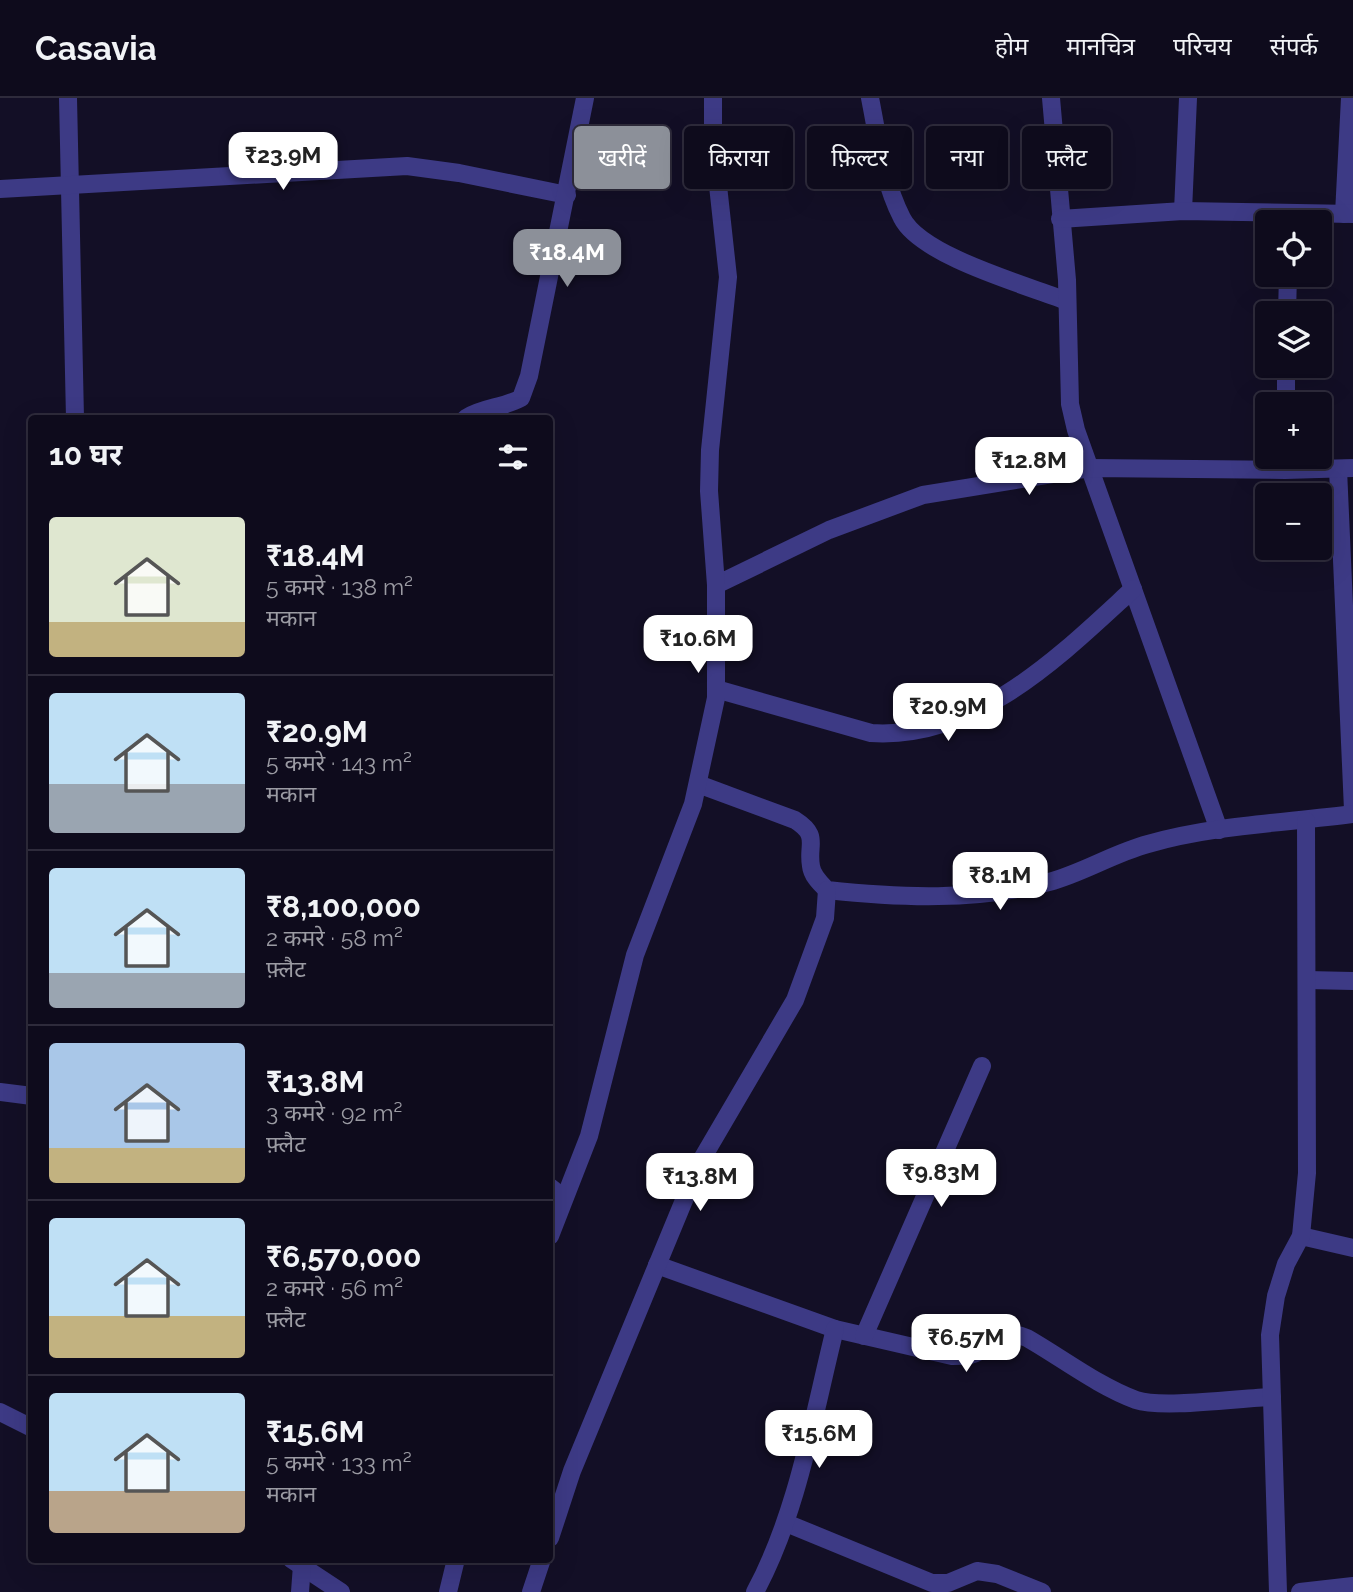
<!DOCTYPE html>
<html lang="hi">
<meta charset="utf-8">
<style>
:root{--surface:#0e0b1c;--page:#171425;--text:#f1f3f6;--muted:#9b9ba3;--line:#2e2b3b;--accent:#8c9099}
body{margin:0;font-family:Raleway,"Noto Sans Devanagari",sans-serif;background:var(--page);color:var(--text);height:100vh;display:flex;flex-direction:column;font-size:26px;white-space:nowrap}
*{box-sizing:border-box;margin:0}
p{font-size:23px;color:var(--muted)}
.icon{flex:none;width:38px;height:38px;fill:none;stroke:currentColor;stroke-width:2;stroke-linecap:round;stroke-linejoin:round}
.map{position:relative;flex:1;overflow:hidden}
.panel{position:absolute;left:28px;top:317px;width:525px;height:1148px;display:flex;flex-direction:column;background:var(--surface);border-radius:7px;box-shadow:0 7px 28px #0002,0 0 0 2px var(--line)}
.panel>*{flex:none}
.banner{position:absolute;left:574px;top:28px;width:665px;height:63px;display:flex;gap:14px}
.controls{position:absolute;left:1255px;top:112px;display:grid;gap:14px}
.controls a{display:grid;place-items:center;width:77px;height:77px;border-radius:7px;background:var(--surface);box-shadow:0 7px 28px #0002,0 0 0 2px var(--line);font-size:35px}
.price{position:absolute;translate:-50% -60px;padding:0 16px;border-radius:14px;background:#fff;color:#222;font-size:23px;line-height:46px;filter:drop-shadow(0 2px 4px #0008)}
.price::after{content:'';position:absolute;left:50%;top:42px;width:21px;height:16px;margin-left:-10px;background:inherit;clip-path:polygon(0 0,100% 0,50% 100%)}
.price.current{background:var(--accent);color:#fff}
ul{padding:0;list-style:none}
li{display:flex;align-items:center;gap:21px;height:175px;padding:0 21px}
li+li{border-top:2px solid var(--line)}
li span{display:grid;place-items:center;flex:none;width:196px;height:140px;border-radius:7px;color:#555}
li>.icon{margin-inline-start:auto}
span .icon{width:84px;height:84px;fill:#fffc;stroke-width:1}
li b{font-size:30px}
h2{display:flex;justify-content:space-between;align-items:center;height:84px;padding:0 21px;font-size:30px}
.pill{padding:0 24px;border-radius:7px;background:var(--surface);box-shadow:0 7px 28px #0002,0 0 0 2px var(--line);font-size:24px;line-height:63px}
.pill.current{background:var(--accent);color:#fff}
header{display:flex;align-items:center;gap:42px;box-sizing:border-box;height:98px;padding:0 35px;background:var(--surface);border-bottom:2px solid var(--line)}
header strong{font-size:33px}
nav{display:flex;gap:38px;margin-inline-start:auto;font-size:24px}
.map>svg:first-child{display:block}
</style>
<header>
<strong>Casavia</strong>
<nav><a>होम</a><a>मानचित्र</a><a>परिचय</a><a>संपर्क</a></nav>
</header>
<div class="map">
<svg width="1353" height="1494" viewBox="0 0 1353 1494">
<rect width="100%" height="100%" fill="#130f26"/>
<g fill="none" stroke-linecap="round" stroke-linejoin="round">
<g stroke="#3d3a85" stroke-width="18">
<path d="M68 0 75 320"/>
<path d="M870 0C878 40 883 83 902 120 921 158 1026 187 1067 203"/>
<path d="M1051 0 1067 182 1070 306 1076 332 1219 732"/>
<path d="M0 91 407 68 459 75 567 97"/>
<path d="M1183 113 1188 0"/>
<path d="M1344 116 1350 0"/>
<path d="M1060 121 1183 113 1353 116"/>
<path d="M1287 215 1288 177"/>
<path d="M1286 306V268"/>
<path d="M466 320C483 309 503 310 521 300L529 278 585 0"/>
<path d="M1338 371 1353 712"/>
<path d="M716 487 829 432 923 397 1090 370 1285 372 1353 370"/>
<path d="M716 591 871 635C977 642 1061 557 1133 491"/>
<path d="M698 686 795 722C820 738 807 746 811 768 812 778 821 786 827 792 901 800 976 803 1049 784 1083 775 1114 755 1148 746 1214 727 1285 725 1353 716"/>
<path d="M1307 882 1353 883"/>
<path d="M0 994 32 998"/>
<path d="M550 1089 564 1100"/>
<path d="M550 1138 589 1038 635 857 693 706 716 600V487L709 393 710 352 728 179 713 42V0"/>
<path d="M1301 1138 1353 1150"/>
<path d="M657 1167 835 1231 952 1258C958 1258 965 1258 970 1257 997 1250 994 1227 1027 1240 1062 1260 1098 1288 1136 1302 1162 1311 1240 1300 1272 1299"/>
<path d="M864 1238 982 968"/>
<path d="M0 1314 32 1330"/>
<path d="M786 1425 932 1485H948L977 1473 997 1476 1042 1494"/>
<path d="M550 1440 572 1373 699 1066 795 902 825 820 827 792"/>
<path d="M291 1461 341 1494"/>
<path d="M298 1461 302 1467 300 1494"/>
<path d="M448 1494 456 1461"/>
<path d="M531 1494 542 1461"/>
<path d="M755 1494C798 1414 813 1319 835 1231"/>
<path d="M1278 1494 1270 1237 1276 1198 1286 1166 1301 1138 1307 1075 1306 723"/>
<path d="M1300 1494 1353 1488"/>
</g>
</g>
</svg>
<div class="controls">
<a><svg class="icon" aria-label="locate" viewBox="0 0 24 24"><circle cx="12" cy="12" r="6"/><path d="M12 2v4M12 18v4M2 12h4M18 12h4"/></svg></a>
<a><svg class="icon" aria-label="layers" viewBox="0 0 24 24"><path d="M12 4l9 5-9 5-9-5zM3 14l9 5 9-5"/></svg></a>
<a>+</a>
<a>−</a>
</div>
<b class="price" style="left:283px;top:94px">₹23.9M</b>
<b class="price current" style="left:567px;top:191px">₹18.4M</b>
<b class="price" style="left:1029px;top:399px">₹12.8M</b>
<b class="price" style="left:698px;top:577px">₹10.6M</b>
<b class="price" style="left:948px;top:645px">₹20.9M</b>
<b class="price" style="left:1000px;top:814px">₹8.1M</b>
<b class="price" style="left:941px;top:1111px">₹9.83M</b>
<b class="price" style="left:700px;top:1115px">₹13.8M</b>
<b class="price" style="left:966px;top:1276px">₹6.57M</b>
<b class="price" style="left:819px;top:1372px">₹15.6M</b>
<div class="banner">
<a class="pill current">खरीदें</a>
<a class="pill">किराया</a>
<a class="pill">फ़िल्टर</a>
<a class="pill">नया</a>
<a class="pill">फ़्लैट</a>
</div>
<section class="panel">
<h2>10 घर<svg class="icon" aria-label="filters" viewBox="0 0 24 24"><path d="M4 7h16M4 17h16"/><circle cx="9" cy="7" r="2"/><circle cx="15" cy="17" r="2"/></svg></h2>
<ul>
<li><span style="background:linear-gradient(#dfe7d0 75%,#c2b280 0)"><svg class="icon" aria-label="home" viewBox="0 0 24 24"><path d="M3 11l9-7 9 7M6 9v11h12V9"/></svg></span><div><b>₹18.4M</b><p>5 कमरे · 138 m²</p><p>मकान</p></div></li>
<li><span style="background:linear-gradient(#bfe0f5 65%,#9aa5b1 0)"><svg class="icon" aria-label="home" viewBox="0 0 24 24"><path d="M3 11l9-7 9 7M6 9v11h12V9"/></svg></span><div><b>₹20.9M</b><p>5 कमरे · 143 m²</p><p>मकान</p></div></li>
<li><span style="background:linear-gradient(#bfe0f5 75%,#9aa5b1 0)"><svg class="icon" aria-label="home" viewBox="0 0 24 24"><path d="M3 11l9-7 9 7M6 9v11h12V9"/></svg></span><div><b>₹8,100,000</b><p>2 कमरे · 58 m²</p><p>फ़्लैट</p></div></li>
<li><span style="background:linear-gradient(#a9c7e8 75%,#c2b280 0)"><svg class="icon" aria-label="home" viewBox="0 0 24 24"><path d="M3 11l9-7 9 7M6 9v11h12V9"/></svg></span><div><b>₹13.8M</b><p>3 कमरे · 92 m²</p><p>फ़्लैट</p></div></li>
<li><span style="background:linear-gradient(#bfe0f5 70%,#c2b280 0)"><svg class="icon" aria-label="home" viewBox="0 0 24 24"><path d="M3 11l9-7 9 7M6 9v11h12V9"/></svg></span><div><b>₹6,570,000</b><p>2 कमरे · 56 m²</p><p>फ़्लैट</p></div></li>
<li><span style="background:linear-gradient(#bfe0f5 70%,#b9a48a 0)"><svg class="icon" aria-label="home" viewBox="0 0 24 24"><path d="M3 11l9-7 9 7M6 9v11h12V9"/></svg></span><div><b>₹15.6M</b><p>5 कमरे · 133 m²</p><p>मकान</p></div></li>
</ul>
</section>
</div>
